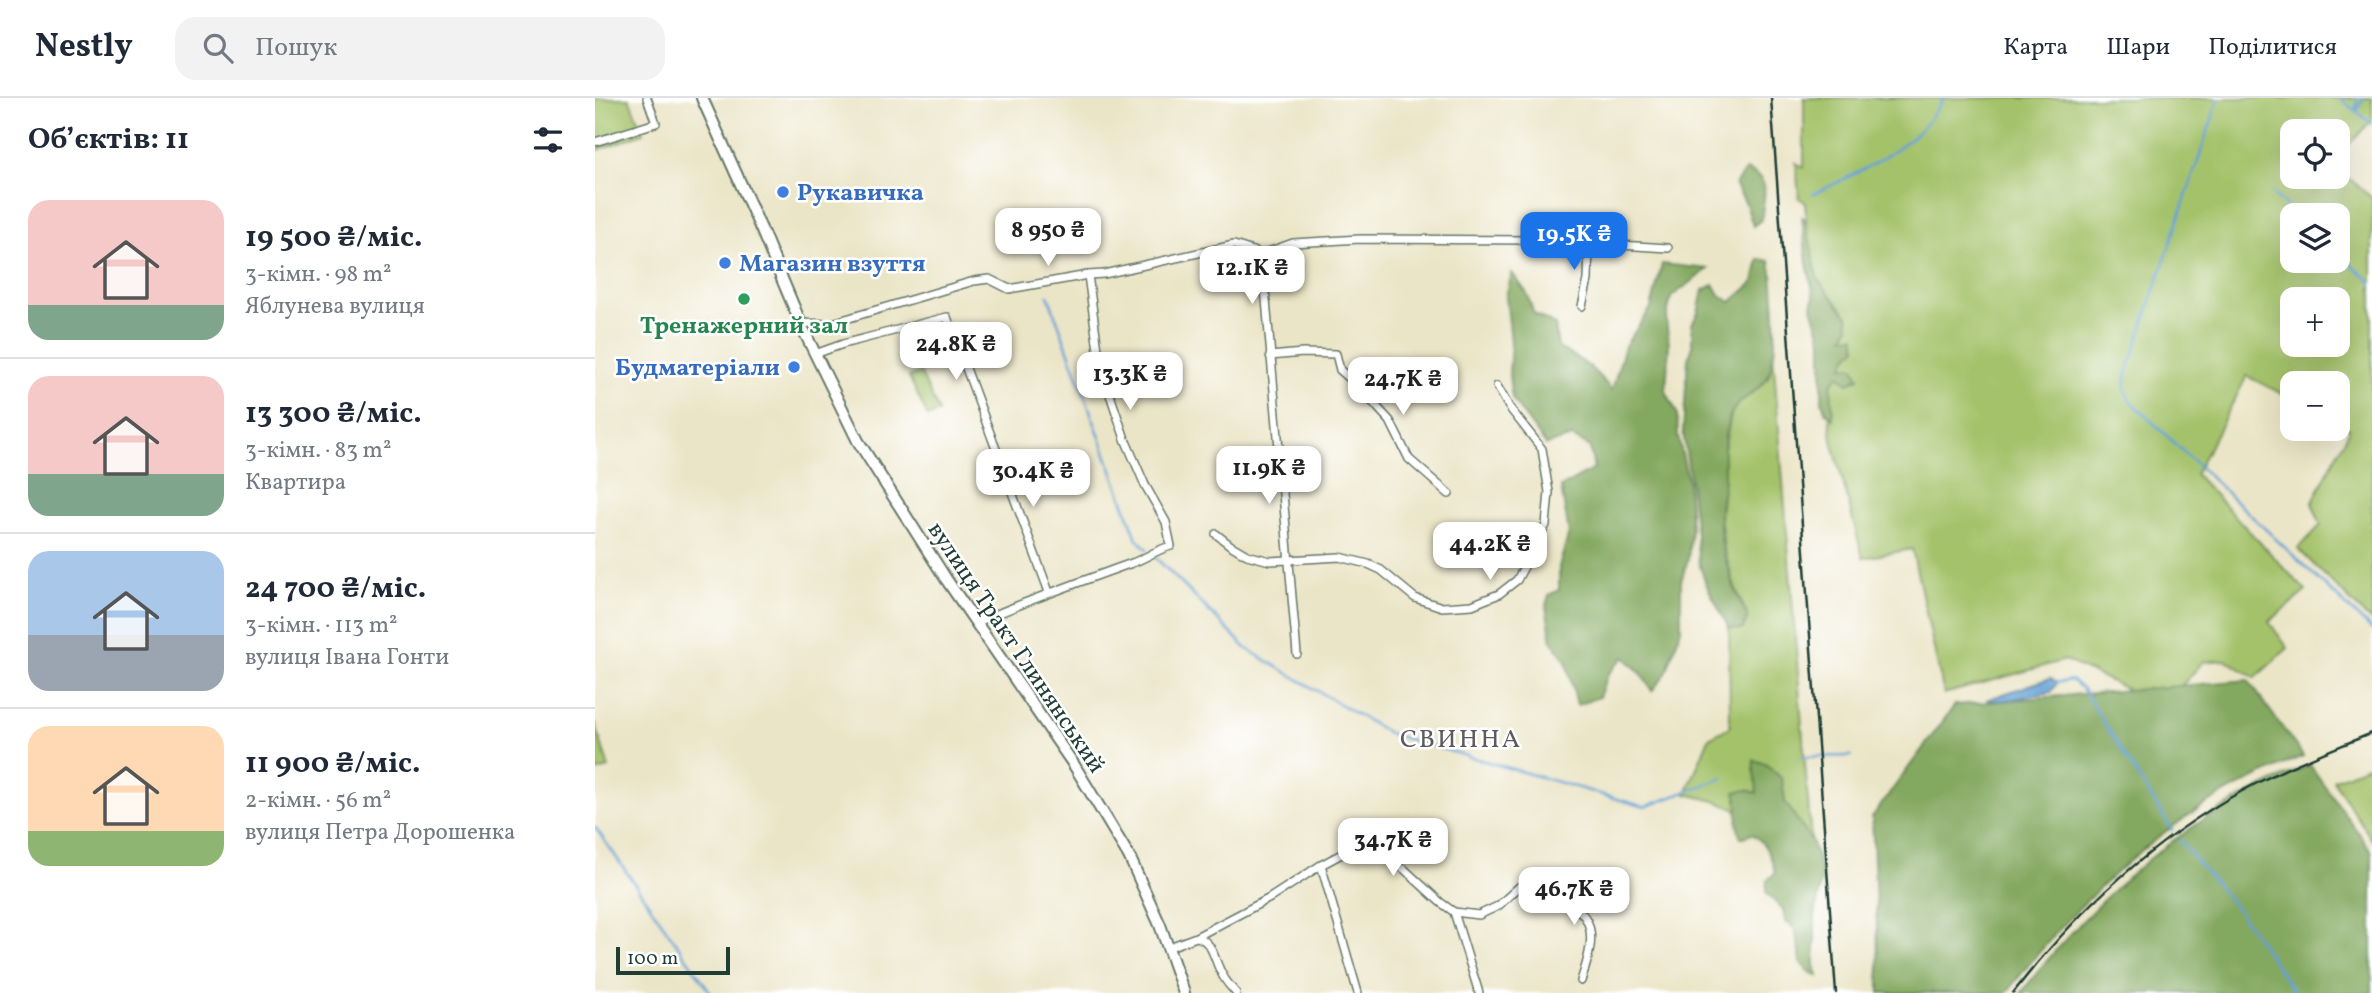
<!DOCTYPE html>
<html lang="uk">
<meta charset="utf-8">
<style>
:root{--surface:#fff;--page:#f2f2f3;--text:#1f2937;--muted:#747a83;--line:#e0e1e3;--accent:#1a73e8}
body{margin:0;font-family:Vollkorn,serif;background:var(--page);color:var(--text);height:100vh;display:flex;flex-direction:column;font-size:26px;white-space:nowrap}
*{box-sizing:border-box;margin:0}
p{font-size:23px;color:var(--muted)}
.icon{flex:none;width:38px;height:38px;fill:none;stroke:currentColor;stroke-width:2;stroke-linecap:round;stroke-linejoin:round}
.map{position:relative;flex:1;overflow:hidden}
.details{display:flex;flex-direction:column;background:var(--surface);width:595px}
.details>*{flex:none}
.fabs{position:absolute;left:1685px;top:21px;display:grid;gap:14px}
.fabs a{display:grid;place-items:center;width:70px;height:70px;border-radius:14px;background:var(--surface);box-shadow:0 7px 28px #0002;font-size:35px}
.scale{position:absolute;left:21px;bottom:18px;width:114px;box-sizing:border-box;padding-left:7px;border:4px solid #1f3d34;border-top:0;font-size:19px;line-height:24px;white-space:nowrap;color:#1f3d34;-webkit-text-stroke:5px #fff;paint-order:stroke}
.price{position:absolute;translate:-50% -60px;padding:0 16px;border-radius:14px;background:#fff;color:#222;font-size:23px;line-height:46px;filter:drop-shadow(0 2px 4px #0008)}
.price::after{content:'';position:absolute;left:50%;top:42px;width:21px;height:16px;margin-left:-10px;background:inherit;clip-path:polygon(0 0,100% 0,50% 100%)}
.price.current{background:var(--accent);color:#fff}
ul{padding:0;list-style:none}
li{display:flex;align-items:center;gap:21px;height:175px;padding:0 28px}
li+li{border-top:2px solid var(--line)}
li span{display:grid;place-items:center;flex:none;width:196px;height:140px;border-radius:21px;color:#555}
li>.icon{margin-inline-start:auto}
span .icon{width:84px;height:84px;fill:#fffc;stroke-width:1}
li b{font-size:30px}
h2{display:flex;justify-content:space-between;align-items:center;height:84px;padding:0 28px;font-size:30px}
header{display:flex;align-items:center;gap:42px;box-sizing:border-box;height:98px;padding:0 35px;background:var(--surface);border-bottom:2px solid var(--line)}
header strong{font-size:33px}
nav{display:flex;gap:38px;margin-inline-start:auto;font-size:24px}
.search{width:490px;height:63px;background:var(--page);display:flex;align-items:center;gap:18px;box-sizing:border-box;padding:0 24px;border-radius:21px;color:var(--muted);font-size:26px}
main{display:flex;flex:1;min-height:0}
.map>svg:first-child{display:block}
</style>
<header>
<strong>Nestly</strong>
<div class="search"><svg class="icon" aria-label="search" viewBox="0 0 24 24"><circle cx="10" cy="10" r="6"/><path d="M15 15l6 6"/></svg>Пошук</div>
<nav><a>Карта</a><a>Шари</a><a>Поділитися</a></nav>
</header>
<main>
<section class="details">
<h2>Об’єктів: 11<svg class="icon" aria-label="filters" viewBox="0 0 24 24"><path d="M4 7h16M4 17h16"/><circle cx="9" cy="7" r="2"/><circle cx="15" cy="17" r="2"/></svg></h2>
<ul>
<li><span style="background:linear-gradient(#f6c9c9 75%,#7fa58c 0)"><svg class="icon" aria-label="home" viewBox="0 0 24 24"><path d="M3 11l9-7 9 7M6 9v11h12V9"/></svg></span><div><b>19 500 ₴/міс.</b><p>3-кімн. · 98 m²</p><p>Яблунева вулиця</p></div></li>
<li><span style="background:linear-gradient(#f6c9c9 70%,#7fa58c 0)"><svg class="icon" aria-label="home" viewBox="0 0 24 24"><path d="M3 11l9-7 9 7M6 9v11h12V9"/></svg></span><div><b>13 300 ₴/міс.</b><p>3-кімн. · 83 m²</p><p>Квартира</p></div></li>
<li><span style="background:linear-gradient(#a9c7e8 60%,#9aa5b1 0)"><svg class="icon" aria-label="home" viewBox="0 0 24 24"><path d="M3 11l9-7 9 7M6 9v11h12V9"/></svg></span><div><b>24 700 ₴/міс.</b><p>3-кімн. · 113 m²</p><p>вулиця Івана Гонти</p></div></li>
<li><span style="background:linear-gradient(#ffd9b3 75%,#8fb573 0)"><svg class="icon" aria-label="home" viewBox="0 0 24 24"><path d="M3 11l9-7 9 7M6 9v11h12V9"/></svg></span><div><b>11 900 ₴/міс.</b><p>2-кімн. · 56 m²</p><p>вулиця Петра Дорошенка</p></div></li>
</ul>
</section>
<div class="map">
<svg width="1777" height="895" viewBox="0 0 1777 895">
<rect width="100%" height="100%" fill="#fff"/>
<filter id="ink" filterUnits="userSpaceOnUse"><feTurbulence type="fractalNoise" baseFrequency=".0143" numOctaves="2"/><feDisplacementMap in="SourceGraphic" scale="14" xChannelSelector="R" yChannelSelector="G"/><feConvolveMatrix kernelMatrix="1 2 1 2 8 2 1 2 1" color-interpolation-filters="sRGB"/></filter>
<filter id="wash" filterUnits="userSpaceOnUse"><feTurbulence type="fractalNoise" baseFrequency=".00686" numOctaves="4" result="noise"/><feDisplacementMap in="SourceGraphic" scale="28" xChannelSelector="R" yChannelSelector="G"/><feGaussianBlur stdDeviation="1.57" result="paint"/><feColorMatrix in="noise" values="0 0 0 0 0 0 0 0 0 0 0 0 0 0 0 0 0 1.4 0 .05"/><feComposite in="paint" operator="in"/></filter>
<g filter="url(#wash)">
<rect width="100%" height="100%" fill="#ebe5c7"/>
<g fill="#a4c26a" stroke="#62804f" stroke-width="2" fill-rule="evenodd">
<path d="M0 0H34L48 35 0 53Z"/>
<path d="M1209 0H1777V22L1743 58V33H1698V79H1743V71L1777 100V524L1703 451 1726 427 1717 405 1755 331 1743 325V285H1698L1697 301 1652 278 1600 376 1711 493 1674 524 1693 550 1660 580 1631 562 1608 564 1568 608 1470 562 1349 596 1317 451 1268 460 1237 342 1230 273 1241 239 1215 168 1210 104 1204 100 1201 65 1209 70ZM1698 117H1743V163H1698ZM1698 201H1743V247H1698Z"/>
<path d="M1178 256 1216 742 1120 703 1091 696 1114 640 1135 629 1134 530 1147 532 1153 519 1139 486 1129 450 1125 415 1129 379 1128 355 1138 310 1173 280Z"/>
<path d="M325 274 344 314 333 319 314 279Z"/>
<path d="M0 624 14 670 0 674Z"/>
<path d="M1777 666V742L1738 682Z"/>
</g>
<g fill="#83a85e" stroke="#517249" stroke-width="2">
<path d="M1151 72C1179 81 1167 99 1167 121L1158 128 1151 106 1140 86Z"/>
<path d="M1207 118 1211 124 1223 182 1253 218 1254 229 1249 239 1260 238 1262 249 1253 258 1248 268 1259 269 1264 280 1253 285 1244 277 1236 286 1238 321 1230 313 1227 302V242L1217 209 1219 198 1212 165Z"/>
<path d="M1164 161 1175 163 1177 174C1179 204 1185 247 1174 276 1168 292 1144 300 1137 314 1127 334 1129 356 1129 378 1129 390 1125 403 1125 415 1123 448 1137 490 1153 519L1147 532 1134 530 1112 488 1104 465 1095 380 1088 334 1093 261 1097 250V226L1103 215 1108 192 1119 187 1126 198 1136 204 1159 184Z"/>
<path d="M1067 166 1113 171 1076 199 1071 222 1074 246 1071 293 1082 315 1083 338 1093 383 1096 431 1093 461 1086 483V531L1071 575 1057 593 1045 574 1029 559 1013 576 1004 599 982 607 971 563 957 543 951 508 954 497 964 492V469L974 435 966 389 999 371 995 349 977 339 951 347 917 301 914 278 916 243 911 198 917 175 931 194 939 216 960 227 963 250C989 262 998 271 1017 292L1030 248 1056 210Z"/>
<path d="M1653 582 1708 658C1669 675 1630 693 1594 717 1523 765 1463 828 1411 895H1285L1277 719 1360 607Z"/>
<path d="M1159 662 1171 666 1187 681 1190 704 1216 742 1227 775 1220 819V867L1223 878 1213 873 1205 864V853L1199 830 1190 823 1188 811 1171 795 1172 783 1180 775C1177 760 1170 744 1157 736L1146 740C1138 722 1147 713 1140 694L1152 692 1162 695C1162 682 1157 674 1159 662Z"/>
<path d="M1715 667 1777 754V895H1426C1475 831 1534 771 1602 726 1638 702 1676 684 1715 667Z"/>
</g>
<path fill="#63a0d4" stroke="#416e84" stroke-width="2" d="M1455 580 1462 585 1456 594 1408 603 1391 602Z"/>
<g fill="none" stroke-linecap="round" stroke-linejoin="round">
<g stroke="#63a0d4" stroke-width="2.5">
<path d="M1624 0 1532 275 1530 290 1534 302 1777 532"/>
<path d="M1745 0 1777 26"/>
<path d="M1761 11 1762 0"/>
<path d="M1761 13 1769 0"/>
<path d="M1677 95 1701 117"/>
<path d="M1218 96C1253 80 1303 56 1330 27 1337 19 1343 9 1349 0"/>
<path d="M1743 154 1777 185"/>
<path d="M453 197 542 441 552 451"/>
<path d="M560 459 652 551 795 636 1050 709 1128 680"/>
<path d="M1460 585 1476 582 1487 590 1577 732"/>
<path d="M1206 659 1256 658"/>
<path d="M0 729 116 895"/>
<path d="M1584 742 1642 811 1700 895"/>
</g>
</g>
</g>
<g filter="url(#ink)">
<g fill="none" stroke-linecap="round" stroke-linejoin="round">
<g stroke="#667867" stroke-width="10">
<g id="street">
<path d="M0 44 61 25 52 0"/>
<path d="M667 156 702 556"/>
<path d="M987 208 993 182 994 143"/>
<path d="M206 225 234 226 379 183 394 181 414 191 493 177 509 176 639 147 667 156 698 145 765 141 944 142 1073 150"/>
<path d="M220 256 248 246 352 219 454 494"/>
<path d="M675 258 708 255 741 256 745 272 762 287 795 323 814 361 854 396"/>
<path d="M621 436 635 447 652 457 675 463 745 459 773 466 786 472 820 500 847 509 877 507 904 496 922 482 951 427 954 394 947 351 914 309 902 288"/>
<path d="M380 525C432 503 484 484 537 465 551 460 561 452 576 448L571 424 550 387 530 341 505 267 493 177"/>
<path d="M726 767 763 895"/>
<path d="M859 814 884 895"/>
<path d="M602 839C619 844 619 863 627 876 630 883 636 889 641 895"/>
<path d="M572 850 601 839 675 800 726 767 754 752 785 756 809 771 845 804 859 814 884 817 903 808 925 788 946 785C996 816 1006 824 986 883"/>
</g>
</g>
<g stroke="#667867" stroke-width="14">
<path id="primary" d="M107 0 167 133 208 231 263 343 351 481 479 667 534 758 565 827 589 895"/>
</g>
<use href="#street" stroke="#fff" stroke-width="7"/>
<use href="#primary" stroke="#fff" stroke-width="10"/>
<g stroke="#1f3d34" stroke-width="2.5">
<path d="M1176 0 1241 895"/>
<path d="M1418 895C1485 809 1566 734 1664 684 1700 665 1739 651 1777 635"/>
</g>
</g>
</g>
<g fill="#3f7fe0" stroke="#fff" stroke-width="2.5">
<circle cx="188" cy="94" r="7"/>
<circle cx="130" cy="165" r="7"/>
<circle cx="199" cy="269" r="7"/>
</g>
<circle fill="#2e9e5b" stroke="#fff" stroke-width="2.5" cx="149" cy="201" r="7"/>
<g text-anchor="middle" stroke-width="5" stroke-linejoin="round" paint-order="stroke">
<g font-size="24" font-weight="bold" fill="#366cbe" stroke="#fff" text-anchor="start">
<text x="202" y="102">Рукавичка</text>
<text x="144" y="173">Магазин взуття</text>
<text x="185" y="277" text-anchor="end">Будматеріали</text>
</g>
<g font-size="24" font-weight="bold" fill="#27864d" stroke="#fff">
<text x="149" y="235">Тренажерний зал</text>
</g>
<g font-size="24" fill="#1f3d34" stroke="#fff">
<text transform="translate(422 549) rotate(56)" y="8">вулиця Тракт Глинянський</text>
</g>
<g font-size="26" letter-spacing="2" fill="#5f5a5e" stroke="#fff">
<text x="866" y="649">СВИННА</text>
</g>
</g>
</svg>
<div class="fabs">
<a><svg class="icon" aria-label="locate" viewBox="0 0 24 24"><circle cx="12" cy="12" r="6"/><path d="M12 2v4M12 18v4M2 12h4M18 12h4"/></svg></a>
<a><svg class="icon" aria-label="layers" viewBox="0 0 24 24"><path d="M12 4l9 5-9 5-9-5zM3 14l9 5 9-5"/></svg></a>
<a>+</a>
<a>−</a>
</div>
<div class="scale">100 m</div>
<b class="price" style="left:453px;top:170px">8 950 ₴</b>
<b class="price current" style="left:979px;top:174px">19.5K ₴</b>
<b class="price" style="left:657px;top:208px">12.1K ₴</b>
<b class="price" style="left:361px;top:284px">24.8K ₴</b>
<b class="price" style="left:535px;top:314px">13.3K ₴</b>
<b class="price" style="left:808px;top:319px">24.7K ₴</b>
<b class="price" style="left:674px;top:408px">11.9K ₴</b>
<b class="price" style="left:438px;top:411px">30.4K ₴</b>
<b class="price" style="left:895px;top:484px">44.2K ₴</b>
<b class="price" style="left:798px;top:780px">34.7K ₴</b>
<b class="price" style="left:979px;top:829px">46.7K ₴</b>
</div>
</main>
